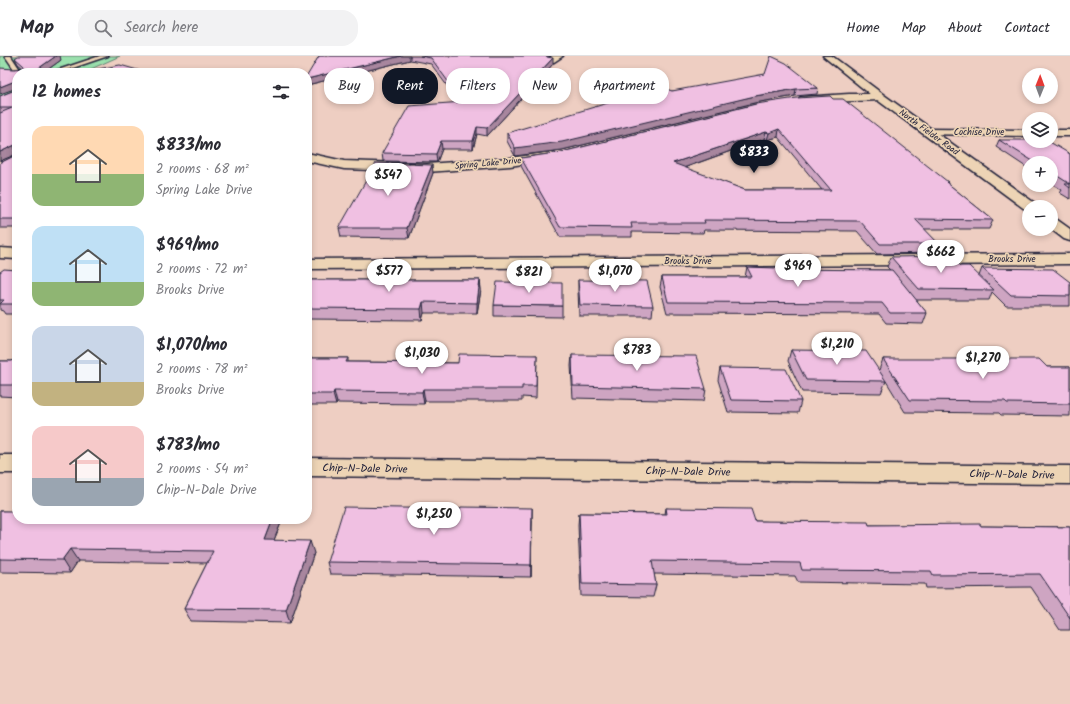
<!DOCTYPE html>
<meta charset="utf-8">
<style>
:root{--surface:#fff;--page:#f2f2f3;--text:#2b2b33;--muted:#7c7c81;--line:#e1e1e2;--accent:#111827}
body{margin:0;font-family:Kalam,sans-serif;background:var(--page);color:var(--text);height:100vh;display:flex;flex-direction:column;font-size:15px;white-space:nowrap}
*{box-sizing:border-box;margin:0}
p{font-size:13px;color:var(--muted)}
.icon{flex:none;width:22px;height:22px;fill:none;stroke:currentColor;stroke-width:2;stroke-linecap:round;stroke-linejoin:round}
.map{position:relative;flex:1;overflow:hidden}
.side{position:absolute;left:12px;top:12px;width:300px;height:456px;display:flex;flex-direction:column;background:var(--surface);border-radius:16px;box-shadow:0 2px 6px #0003}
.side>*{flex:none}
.top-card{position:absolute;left:324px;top:12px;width:380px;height:36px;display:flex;gap:8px}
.needle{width:26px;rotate:1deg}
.controls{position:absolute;left:1022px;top:12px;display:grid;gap:8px}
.controls a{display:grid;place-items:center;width:36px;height:36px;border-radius:50%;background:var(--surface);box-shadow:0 2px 6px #0003;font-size:20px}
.price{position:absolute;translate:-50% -34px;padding:0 9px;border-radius:14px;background:#fff;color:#222;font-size:13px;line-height:26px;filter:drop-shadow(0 1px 2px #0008)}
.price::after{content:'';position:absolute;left:50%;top:24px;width:12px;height:9px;margin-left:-6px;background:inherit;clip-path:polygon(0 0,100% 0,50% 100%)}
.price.selected{background:var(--accent);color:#fff}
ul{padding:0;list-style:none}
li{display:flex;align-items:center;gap:12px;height:100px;padding:0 20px}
li span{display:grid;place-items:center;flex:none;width:112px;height:80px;border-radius:12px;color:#555}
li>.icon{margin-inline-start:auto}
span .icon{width:48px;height:48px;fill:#fffc;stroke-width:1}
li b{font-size:17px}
h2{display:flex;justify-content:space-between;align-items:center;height:48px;padding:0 20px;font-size:17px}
.pill{padding:0 14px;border-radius:16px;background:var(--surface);box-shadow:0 2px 6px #0003;font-size:14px;line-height:36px}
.pill.selected{background:var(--accent);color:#fff}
header{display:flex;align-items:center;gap:24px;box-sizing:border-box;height:56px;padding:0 20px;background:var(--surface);border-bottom:1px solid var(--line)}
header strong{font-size:19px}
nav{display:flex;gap:22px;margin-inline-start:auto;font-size:14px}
.search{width:280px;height:36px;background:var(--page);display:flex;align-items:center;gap:10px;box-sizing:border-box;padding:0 14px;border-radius:16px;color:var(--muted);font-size:15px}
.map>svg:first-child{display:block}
</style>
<header>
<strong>Map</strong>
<div class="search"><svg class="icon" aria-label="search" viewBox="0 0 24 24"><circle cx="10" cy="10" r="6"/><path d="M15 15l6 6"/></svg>Search here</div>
<nav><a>Home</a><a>Map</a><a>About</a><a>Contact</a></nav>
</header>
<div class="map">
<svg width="1070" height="648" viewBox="0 0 1070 648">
<rect width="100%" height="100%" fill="#eecec2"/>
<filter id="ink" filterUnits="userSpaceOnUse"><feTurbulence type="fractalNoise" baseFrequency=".025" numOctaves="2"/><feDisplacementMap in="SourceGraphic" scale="8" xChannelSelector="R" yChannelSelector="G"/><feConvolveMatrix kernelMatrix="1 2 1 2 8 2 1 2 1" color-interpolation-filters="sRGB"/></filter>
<g filter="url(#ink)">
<path fill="#9ae0ad" stroke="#5e8174" d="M0 0H120L82 17H17V47L0 54Z"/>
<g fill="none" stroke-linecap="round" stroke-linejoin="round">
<g stroke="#22223b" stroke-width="3">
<g id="lane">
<path d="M5 0H11L21 15 20 16H16Z"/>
<path d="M100 0H108L58 17H49Z"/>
</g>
</g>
<g stroke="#22223b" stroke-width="3">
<g id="street">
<path d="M552 0H563L554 6H548L547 4Z"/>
<path d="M849 38H880L885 41 880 44 801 47 796 44 801 41Z"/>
<path d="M930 73 1029 74V80L926 78 924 76 926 74Z"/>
<rect x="1051" y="74" width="19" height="6"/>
<path d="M551 96 555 97 557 100 555 103 510 110 427 116 344 113 307 105V97L344 105 427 108 510 102Z"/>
<path d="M0 192 17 193V203L0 202Z"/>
<path d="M1070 198V208L307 213V203Z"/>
<rect x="0" y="399" width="17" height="18"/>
<path d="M307 402 1070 410V428L307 420Z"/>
</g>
</g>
<g stroke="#22223b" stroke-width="3">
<g id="secondary">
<path d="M823 0H832L884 39 1036 148 1038 151H1029V155L1026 154 876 43Z"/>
<path d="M1051 161 1056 163 1070 173V185L1064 183 1051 173Z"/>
</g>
</g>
<use href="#lane" fill="#edd4b5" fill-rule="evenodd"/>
<use href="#street" fill="#edd4b5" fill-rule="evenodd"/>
<use href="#secondary" fill="#edd4b5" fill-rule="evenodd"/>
</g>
<g fill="#cea5c2" stroke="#22223b" fill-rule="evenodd">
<path d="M319 0H550L548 1 553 8 487 80 477 78 473 93H442L437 106 383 105 382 97 459 46 431 8 410 4 307 29V23Z"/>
<path d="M15 2 61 4 43 17H17V172H0V107L14 100V99L0 105V40L15 34 14 13 23 12 18 8Z"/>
<path d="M818 32 817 38 795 40 754 47 562 94 515 100 507 85V77L672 35Z"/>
<path d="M756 48 948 126 947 127 993 164 989 173H924L939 188 935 197 877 198 857 175 704 174 703 177 632 176V181H560L521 110V102L562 96ZM778 81 822 134H745L684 112 764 83 767 84Z"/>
<path d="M999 84 1070 98V143L1060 137 1062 134 1051 127V107H1029V113L996 91Z"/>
<path d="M433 117 409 182 341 181 339 172Z"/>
<path d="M891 201 960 210 979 220 982 212 1070 226V250H1006L992 236 989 244H916L927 257 923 268 886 267 879 258 667 257 660 231 662 221H745L747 211 777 213 890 214 887 211Z"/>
<path d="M17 214V258H5L3 255 0 254V216Z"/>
<path d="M307 222H309L310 224H480L481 234 477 257H424L422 264 307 263Z"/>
<path d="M578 224 653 250 652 260H579L578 234Z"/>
<path d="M494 249 562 250V261L494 260Z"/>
<path d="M791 294 879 314 883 303 1047 311H1070V360L1001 359 999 357 905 356 886 325 881 337 802 336 788 305Z"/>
<path d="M537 299 536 342 522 341V345H425L424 348 337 347 336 349H307V302H348V306L458 307Z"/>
<path d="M572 299 706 333 704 345 573 342 571 310Z"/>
<path d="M17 301V341L0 340V305H12Z"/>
<path d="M720 312 801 345 798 357 728 356 718 324Z"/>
<path d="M666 452 755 465 869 469 1070 471V574H1060L1031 531 926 532 925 528 798 526 795 520 654 518 656 529 653 541 581 540 578 469 579 457 665 458Z"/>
<path d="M460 453 532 464 531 521 330 518 327 506Z"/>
<path d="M0 455 281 467 274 484 314 497 290 567 191 565 184 553 207 507 78 505 70 517 0 516Z"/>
</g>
<g fill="#a8869e" stroke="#22223b">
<path d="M56 0H60L61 4 43 17H32Z"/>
<path d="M401 0H410V4L307 29V23Z"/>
<path d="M553 2V8L487 80V72Z"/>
<path d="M15 25 17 32 0 38V31Z"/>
<path d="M796 33 795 40 754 47 562 94 515 100V92L755 40Z"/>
<path d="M477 71V78L473 93V85Z"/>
<path d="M779 73 778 81 767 84 769 77Z"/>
<path d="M766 76 764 83 672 116 673 107Z"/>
<path d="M441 85 442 93 437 106 436 98Z"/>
<path d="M15 89 17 98 0 105V96Z"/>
<path d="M432 109 433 117 409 182 407 172Z"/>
<path d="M480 224 481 234 477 257V247Z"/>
<path d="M423 246 424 257 422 264 421 253Z"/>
<path d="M423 333 425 345 424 348 422 336Z"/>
<path d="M334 335 337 347 336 349 333 338Z"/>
<path d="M532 452V464L531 521V509Z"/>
<path d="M273 463H280L281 467 269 496 265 484Z"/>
<path d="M310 485 314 497 290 567 286 554Z"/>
<path d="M70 493 78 505 70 517 62 504Z"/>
</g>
<g fill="#f0c0e2" stroke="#22223b" fill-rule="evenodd">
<path d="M18 0H56L32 17H17V27L16 28 17 27V163H0V107L14 100 15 89 0 96V57L12 52H0V40L15 34V25L0 31V12L14 13 25 12 24 10 15 2Z"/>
<path d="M319 0H401L307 23V20Z"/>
<path d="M420 0H547V1L553 2 487 72 477 71 473 85H441L436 98 382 97 409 50 463 46 431 2Z"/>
<path d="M771 0 786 7 818 32 796 33 755 40 562 86 515 92 507 77 648 35 664 32 672 35 765 18Z"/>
<path d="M120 9 148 17H75Z"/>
<path d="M830 40 833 43H843L948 126H946L993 164 915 163 939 188H880L860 165 704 164 705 167H631L632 172 560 171 521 102 562 96 756 48 797 42ZM779 73 831 134H745L673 107 766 76 769 77Z"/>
<path d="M999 84H1029V85H1048L1070 98V128L1051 116V107H1036Z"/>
<path d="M376 107 432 109 407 172H339Z"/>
<path d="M1065 128H1070V132Z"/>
<path d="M951 200 960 210H969L994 234 919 233 891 201Z"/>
<path d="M747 211 776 212 777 213 892 214 927 257H890L882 247 668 246 662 221H752Z"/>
<path d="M982 212 1053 213 1070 226V240L1011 239Z"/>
<path d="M4 213 17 214V248H0L4 244H0V216Z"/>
<path d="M307 222H309L308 224H480L477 247 423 246 421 253 307 252Z"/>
<path d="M578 224 647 225 653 250 580 249Z"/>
<path d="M497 226 562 227V250L494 249Z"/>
<path d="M791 294 866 295 886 325 806 324Z"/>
<path d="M459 298 537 299 536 330H522V333H423L422 336 334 335 333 338H307V302H348L346 306 458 307Z"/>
<path d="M572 299 696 300 706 333 573 330Z"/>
<path d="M17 301V329H0V305H12Z"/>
<path d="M883 303H1039L1047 311H1070V348L1007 347 1005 345 910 344Z"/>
<path d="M720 312 786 313 801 345 731 344Z"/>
<path d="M344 451 460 453 461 451 532 452 531 509 327 506Z"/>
<path d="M666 452 751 453 755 465 868 466 869 469 980 468 981 470 1070 471V562L1040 518 933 519 931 515 802 514 800 507 652 505 656 529 582 528 579 457 667 458Z"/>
<path d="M0 455H17V463H273L265 484 310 485 286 554 184 553 213 495 70 493 62 504 0 503Z"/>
</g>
</g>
<g text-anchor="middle" stroke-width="3.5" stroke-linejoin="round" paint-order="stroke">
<g font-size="9" fill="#22223b" stroke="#edd4b5">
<text transform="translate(929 76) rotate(36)" y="3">North Fielder Road</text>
<text x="979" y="79">Cochise Drive</text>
<text transform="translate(488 107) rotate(-5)" y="3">Spring Lake Drive</text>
<text x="1012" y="206">Brooks Drive</text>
<text x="688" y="208">Brooks Drive</text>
</g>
<g font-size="11" fill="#22223b" stroke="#edd4b5">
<text transform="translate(365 412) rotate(1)" y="4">Chip-N-Dale Drive</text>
<text transform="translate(688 415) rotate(1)" y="4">Chip-N-Dale Drive</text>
<text transform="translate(1012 418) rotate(1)" y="4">Chip-N-Dale Drive</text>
</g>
</g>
</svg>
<div class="controls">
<a><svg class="needle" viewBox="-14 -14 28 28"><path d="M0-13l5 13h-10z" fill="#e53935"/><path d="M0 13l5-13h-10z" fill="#7c7c81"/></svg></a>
<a><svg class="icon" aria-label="layers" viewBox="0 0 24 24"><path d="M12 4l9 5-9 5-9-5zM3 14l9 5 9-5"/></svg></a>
<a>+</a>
<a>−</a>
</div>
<b class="price selected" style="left:754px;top:118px">$833</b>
<b class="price" style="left:388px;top:141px">$547</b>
<b class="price" style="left:941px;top:218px">$662</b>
<b class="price" style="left:798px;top:232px">$969</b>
<b class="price" style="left:389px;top:237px">$577</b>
<b class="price" style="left:615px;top:237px">$1,070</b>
<b class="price" style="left:529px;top:238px">$821</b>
<b class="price" style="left:837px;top:310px">$1,210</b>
<b class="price" style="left:637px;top:316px">$783</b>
<b class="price" style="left:422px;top:319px">$1,030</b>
<b class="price" style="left:983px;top:324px">$1,270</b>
<b class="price" style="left:434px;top:480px">$1,250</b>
<div class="top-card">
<a class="pill">Buy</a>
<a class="pill selected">Rent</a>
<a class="pill">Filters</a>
<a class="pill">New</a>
<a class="pill">Apartment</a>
</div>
<section class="side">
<h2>12 homes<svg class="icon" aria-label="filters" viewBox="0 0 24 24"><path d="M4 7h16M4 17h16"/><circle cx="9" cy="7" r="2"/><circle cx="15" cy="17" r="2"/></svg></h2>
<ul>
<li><span style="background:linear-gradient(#ffd9b3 60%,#8fb573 0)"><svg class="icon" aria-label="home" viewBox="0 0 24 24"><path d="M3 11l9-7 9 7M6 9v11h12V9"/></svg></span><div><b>$833/mo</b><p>2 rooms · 68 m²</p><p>Spring Lake Drive</p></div></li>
<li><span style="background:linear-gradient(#bfe0f5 70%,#8fb573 0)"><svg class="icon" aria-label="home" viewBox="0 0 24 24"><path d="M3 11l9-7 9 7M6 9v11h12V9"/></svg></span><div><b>$969/mo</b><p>2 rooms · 72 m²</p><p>Brooks Drive</p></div></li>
<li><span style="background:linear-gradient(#c9d6e8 70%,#c2b280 0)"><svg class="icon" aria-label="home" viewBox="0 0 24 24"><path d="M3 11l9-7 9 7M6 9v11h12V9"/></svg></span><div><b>$1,070/mo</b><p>2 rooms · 78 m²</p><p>Brooks Drive</p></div></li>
<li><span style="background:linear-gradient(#f6c9c9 65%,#9aa5b1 0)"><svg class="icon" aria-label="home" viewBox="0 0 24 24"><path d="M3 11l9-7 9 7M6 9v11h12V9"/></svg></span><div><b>$783/mo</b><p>2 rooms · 54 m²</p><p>Chip-N-Dale Drive</p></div></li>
</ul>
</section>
</div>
